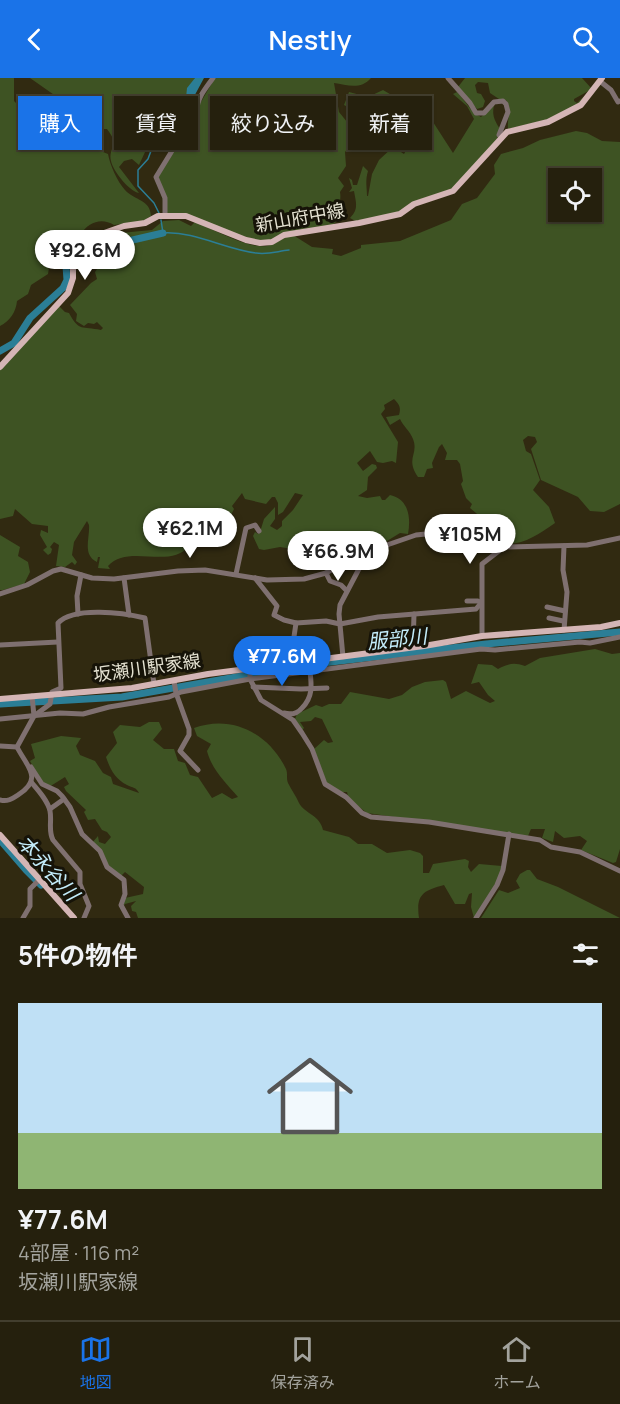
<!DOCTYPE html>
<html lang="ja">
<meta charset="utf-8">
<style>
:root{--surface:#25200d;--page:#312d1b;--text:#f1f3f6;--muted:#a3a39d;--line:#423e2e;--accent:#1a73e8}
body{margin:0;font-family:Manrope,"Noto Sans JP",sans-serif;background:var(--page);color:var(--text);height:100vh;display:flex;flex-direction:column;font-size:22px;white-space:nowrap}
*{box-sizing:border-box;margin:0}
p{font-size:20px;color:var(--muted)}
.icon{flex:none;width:33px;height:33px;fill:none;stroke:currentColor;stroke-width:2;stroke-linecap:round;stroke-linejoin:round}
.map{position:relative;height:840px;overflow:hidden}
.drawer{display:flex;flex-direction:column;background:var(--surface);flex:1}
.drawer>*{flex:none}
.guide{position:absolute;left:18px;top:18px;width:585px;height:54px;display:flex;gap:12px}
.tools{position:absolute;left:548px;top:90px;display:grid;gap:12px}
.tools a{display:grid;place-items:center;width:54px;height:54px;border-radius:0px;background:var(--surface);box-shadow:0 2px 4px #0004,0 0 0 2px var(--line);font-size:30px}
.price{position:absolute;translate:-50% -51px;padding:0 14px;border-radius:21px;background:#fff;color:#222;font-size:20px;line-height:39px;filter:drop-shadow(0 2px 3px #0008)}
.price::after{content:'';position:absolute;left:50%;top:36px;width:18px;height:14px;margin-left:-9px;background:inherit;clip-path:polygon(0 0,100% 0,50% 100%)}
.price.selected{background:var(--accent);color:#fff}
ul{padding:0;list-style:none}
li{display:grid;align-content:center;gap:12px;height:318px;padding:0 18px}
li span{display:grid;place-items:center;height:186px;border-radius:0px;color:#555}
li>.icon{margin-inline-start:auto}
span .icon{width:108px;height:108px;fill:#fffc;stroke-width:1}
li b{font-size:26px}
h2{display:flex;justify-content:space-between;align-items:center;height:72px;padding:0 18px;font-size:26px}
.tag{padding:0 21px;border-radius:0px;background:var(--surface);box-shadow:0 2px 4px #0004,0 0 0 2px var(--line);font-size:21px;line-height:54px}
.tag.selected{background:var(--accent);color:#fff}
header{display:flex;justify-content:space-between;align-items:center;height:78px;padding:0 18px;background:var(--accent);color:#fff;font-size:27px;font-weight:600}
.tab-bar{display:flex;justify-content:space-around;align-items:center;height:84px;border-top:2px solid var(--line);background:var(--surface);font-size:16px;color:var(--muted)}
.tab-bar a{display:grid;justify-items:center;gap:3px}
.tab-bar .selected{color:var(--accent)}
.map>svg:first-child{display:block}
</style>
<header><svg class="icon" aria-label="back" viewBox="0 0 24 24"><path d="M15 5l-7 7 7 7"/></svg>Nestly<svg class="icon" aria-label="search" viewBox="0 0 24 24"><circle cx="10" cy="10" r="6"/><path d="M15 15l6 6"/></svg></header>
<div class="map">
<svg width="620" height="840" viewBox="0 0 620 840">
<rect width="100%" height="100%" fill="#312a11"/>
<g fill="#3e5323" fill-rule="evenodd">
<path d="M0 0H14V23L33 42 46 39 56 43V52L63 57 68 53 101 64 103 74 108 76C110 87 117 103 125 112 135 123 150 121 151 138L143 143 114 147C101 139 88 145 81 156L74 157C73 161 61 181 58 184L60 188 52 187 39 178 43 187 49 190 48 196 31 207 28 216 17 223C16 234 10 243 0 248Z"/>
<path d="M30 0H195C186 17 183 33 164 38L157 54 160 61 157 69 146 72 139 87 132 81 124 83 119 89 139 115C129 113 113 93 111 83 108 68 121 69 107 51H103L97 44 91 45 88 52 75 36 57 33 55 25 60 26V21Z"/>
<path d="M215 0H371C361 12 347 7 334 5L339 34 356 55 354 64 345 74 346 88 338 100 344 108 340 114C342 125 336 133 336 144L330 149 263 164 166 135 157 99Z"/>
<path d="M465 0H582L592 11 574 21V23L577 25 583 19 581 26 549 41 508 51C507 40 512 31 506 22L499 21 490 15 488 5 478 4 475 7 477 15 481 16 485 23 483 29 477 31 458 9Z"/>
<path d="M383 12 395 19 407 32 408 46 387 44 383 34 375 26 356 33 344 27 349 14 368 19Z"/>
<path d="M457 14C465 22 471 35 481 39L495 25C491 35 494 42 500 51L497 61 454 110 395 135 357 144 350 140C359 131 356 125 354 113L349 114 352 110 349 100 352 102 353 107H357L363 88 368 93C365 103 367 109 367 118H368L372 96 379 82 393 69 404 76 409 67 411 54 425 44H433L453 75 474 41 467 28 453 16Z"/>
<path d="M371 32H378L384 42 369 59 359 54 357 47 359 42 354 38Z"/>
<path d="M576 53 587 55 602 63 620 64V426L604 434 590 433 578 419 541 402 531 371 537 364 535 359 528 358 523 362 526 373 531 376 540 402 533 412 549 429 555 445C535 459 518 471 494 463L490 452 482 448 483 441 470 430 472 426 466 420 461 406 463 403 460 386 457 382H445L447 375 442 366 439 369 432 385 433 390 427 391 424 399H418C405 380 419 377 413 361 410 353 403 348 400 341L390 347 386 339 399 337C401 330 400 327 394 321L384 327 385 331 381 336 398 364 396 385 392 383 383 385 377 384 370 373 357 385 363 393 372 386 376 387 377 390 368 399 367 412 358 418 367 420 380 418 382 422H385L390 417C409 421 411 440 408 456L400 455 387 463 363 464C355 475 348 478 335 478L332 485 329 481H326V484L309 481 299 472 280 469 264 472 259 471 253 458 255 454 258 456 260 454 264 441 275 429V441L270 448 277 452 282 448V443L293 432 303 417 295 415 283 434 278 437V425L275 419H272L266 426 245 421 242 415 232 428 234 431 226 447 227 458 189 468C170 492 128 465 108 488L110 491 98 490 100 479H98L97 484C82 477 90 460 89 447L87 443 74 464 72 477 77 484 75 487 72 484 65 489 56 488 59 467 54 464 50 469 52 471 51 475 48 477 43 472 47 469 40 457 41 452 48 455V448L32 446 15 431 13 438 0 441V291L59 228 65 234 69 235C79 254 82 248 101 252L103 250 97 244 94 246 88 245 84 248 76 243 77 236 70 227 91 205 97 201 95 194 108 175V161L120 155 152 152 163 143 179 142 191 148 195 144C213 151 248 171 267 168 276 166 283 159 293 157L312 169 333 171 332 176 341 178 361 170V167L400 163 451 142 462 126 477 120 495 96 494 87 501 76 523 70 540 62ZM558 100H591V134H558Z"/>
<path d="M0 457 20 469 18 478 28 484 30 494 24 506 3 512H0Z"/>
<path d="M595 571 612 576 620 575V771L616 784 613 785 581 772 587 763 580 758 564 760 555 753 553 764 542 760 545 751H531L528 758 367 735 349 721 347 714H342L327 706 314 671 324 662 328 665 333 664 322 641 315 639 311 643 300 644 304 650 302 652 295 641 297 636 316 627 322 629 329 626H341L350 614 389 621 402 617 412 609 425 604 443 602 446 604 451 621 466 613 490 625 495 623 488 617 479 604 471 606 478 586 492 587 498 591C508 586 513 584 525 588L540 580Z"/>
<path d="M149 644H159L162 651 153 662 164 671H174L178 683 185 685 190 697 198 699 212 720 222 715 232 721 238 719C226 705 212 692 207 673L211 666 197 658 194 650C231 636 269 655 286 691 288 696 286 700 288 705 291 711 296 718 299 725 305 736 320 737 323 752L349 759 358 766H372L387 775 410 772 420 775 423 778V795H429L433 786 465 781 469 783 468 789 471 794 479 786 502 788V801L474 840 471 829 472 815 469 816 465 826H455L444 807C422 813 416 817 419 840H138L136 834 132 833 131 828 136 823 125 826 123 829 125 820 143 816 144 809 125 794 121 798 105 786 92 765 98 758 99 764 105 766 111 759 107 754 102 752 95 741 88 742 84 734 86 732 66 713 64 709 69 706 65 699 49 709 42 704 30 683 35 680 31 666 61 658 81 660 76 668 80 677 95 683 103 695 111 699 113 706 139 715C136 709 133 710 127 707 115 701 110 691 106 679L117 665 113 654 120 647 140 649Z"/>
<path d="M527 792H530L537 801 558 809 620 840H481L499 812 508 815 520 810 516 803 520 796Z"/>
</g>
<path fill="#2b7e96" d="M195 0H204L190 26 193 32 181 46 182 53 178 54 167 45 186 20 187 10Z"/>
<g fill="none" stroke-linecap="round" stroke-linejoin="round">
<g stroke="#2b7e96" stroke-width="1.5">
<path d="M155 62 148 81 138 92V108L154 125 159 135"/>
<path d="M161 142 163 155C195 153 224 171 256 175 268 177 278 173 289 172"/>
</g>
<g stroke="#2b7e96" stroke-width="7">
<path d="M0 273 14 265 30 240 63 210 67 202 65 174 71 169 100 167 106 164H124L163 155"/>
<path d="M0 626 122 619 305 587 486 566 620 554"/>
<path d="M0 762 26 792 41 807"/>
</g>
<g stroke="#7f7070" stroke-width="5">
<path d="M448 0 470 25 476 35H484L494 24 503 23 506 26 508 34 499 57 501 59"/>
<path d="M601 4 611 12 618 24 620 23"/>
<path d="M165 137V120L156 99 197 32C197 20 206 10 213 0"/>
<path d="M326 495 330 503 341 507 347 513"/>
<path d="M236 496 246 450 255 447 259 453"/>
<path d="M124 500 129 537"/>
<path d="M255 500 277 528 274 537 284 542 296 545 326 543 340 546 378 539 476 531 481 525"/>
<path d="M0 516 27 507 53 493 61 491 92 500 114 501 178 493 205 492 267 502 304 501 326 495 371 468 387 467 416 457 445 454 466 456 504 469 587 467 620 460"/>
<path d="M467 523H478L481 525"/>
<path d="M547 529 565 533"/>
<path d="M78 536 77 518 81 497"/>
<path d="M549 540 563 543"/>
<path d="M564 552 567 514 563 492 564 468"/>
<path d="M482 558V486L504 469"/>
<path d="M0 567 58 564"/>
<path d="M272 569 293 567"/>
<path d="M413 569 414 536"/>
<path d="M343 579 339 536 340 527 371 468"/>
<path d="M290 586 296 545"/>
<path d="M250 591V601L261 622 293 642 302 655 312 671 325 706 346 719 362 735 371 739 429 744 540 762 551 769 580 774 620 793"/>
<path d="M174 603 176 615 189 651V657L180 673 198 692"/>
<path d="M253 609 301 611 327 610"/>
<path d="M32 618 34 638"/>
<path d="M284 635C291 637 297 636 302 630 316 616 310 601 309 583"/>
<path d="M0 641 60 635 83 636 109 629 169 619 181 614 250 601 481 571 495 572 580 564 590 565 620 559"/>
<path d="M0 668 17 669 34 638 50 626 52 614 61 610 58 545C74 528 124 535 145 540L154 606"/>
<path d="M31 689 42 706 57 713 62 718 70 729 82 756 100 773 107 789 124 802 125 816 121 827 128 840"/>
<path d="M31 704C38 712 48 723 50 733 52 743 48 753 53 762L80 794V806L89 828 84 840"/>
<path d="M0 722C7 724 12 721 18 717 44 700 27 689 17 669"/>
<path d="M50 731 64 721"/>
<path d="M23 840 30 828V811L39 802"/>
<path d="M476 840 497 807 503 792 509 756"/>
</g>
<g stroke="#d4b5b5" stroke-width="6">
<path d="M0 289 68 215 73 200V176L77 167 87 161 124 148 145 145 158 138H186L246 162 260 165 272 164 284 157 359 145 400 136 414 126 453 113 507 54 548 44 581 27 602 0"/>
<path d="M0 621 132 610 208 596 424 568 482 558 601 549 620 545"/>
<path d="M0 757 74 840"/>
</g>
</g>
<g text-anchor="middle" stroke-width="6" stroke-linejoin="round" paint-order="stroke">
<g font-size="18" fill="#e4e1d1" stroke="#161308">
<text transform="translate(300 140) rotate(-10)" y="6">新山府中線</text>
<text transform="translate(147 590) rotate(-8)" y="6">坂瀬川駅家線</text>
</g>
<g font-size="20" font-style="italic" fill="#c3ecfa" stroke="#161308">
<text transform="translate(397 561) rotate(-6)" y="7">服部川</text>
<text transform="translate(48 790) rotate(48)" y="7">本永谷川</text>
</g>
</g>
</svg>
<div class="tools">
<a><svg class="icon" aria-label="locate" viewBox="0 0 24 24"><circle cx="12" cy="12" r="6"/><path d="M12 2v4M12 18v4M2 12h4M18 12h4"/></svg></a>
</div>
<b class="price" style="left:85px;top:203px">¥92.6M</b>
<b class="price" style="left:190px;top:481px">¥62.1M</b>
<b class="price" style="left:470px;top:487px">¥105M</b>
<b class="price" style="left:338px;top:504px">¥66.9M</b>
<b class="price selected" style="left:282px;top:609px">¥77.6M</b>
<div class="guide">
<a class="tag selected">購入</a>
<a class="tag">賃貸</a>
<a class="tag">絞り込み</a>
<a class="tag">新着</a>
</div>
</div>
<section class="drawer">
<h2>5件の物件<svg class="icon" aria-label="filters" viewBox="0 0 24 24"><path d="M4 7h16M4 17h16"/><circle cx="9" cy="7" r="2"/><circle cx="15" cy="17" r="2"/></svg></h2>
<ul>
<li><span style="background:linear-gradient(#bfe0f5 70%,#8fb573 0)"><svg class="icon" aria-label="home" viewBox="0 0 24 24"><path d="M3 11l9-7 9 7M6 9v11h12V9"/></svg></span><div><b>¥77.6M</b><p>4部屋 · 116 m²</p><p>坂瀬川駅家線</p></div></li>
</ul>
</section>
<nav class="tab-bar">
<a class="selected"><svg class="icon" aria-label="map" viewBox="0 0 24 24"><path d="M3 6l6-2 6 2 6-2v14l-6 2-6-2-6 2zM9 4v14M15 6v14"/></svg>地図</a>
<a><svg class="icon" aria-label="saved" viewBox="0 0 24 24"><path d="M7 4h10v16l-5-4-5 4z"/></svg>保存済み</a>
<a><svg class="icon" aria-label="home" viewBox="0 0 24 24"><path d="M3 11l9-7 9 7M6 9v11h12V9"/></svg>ホーム</a>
</nav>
